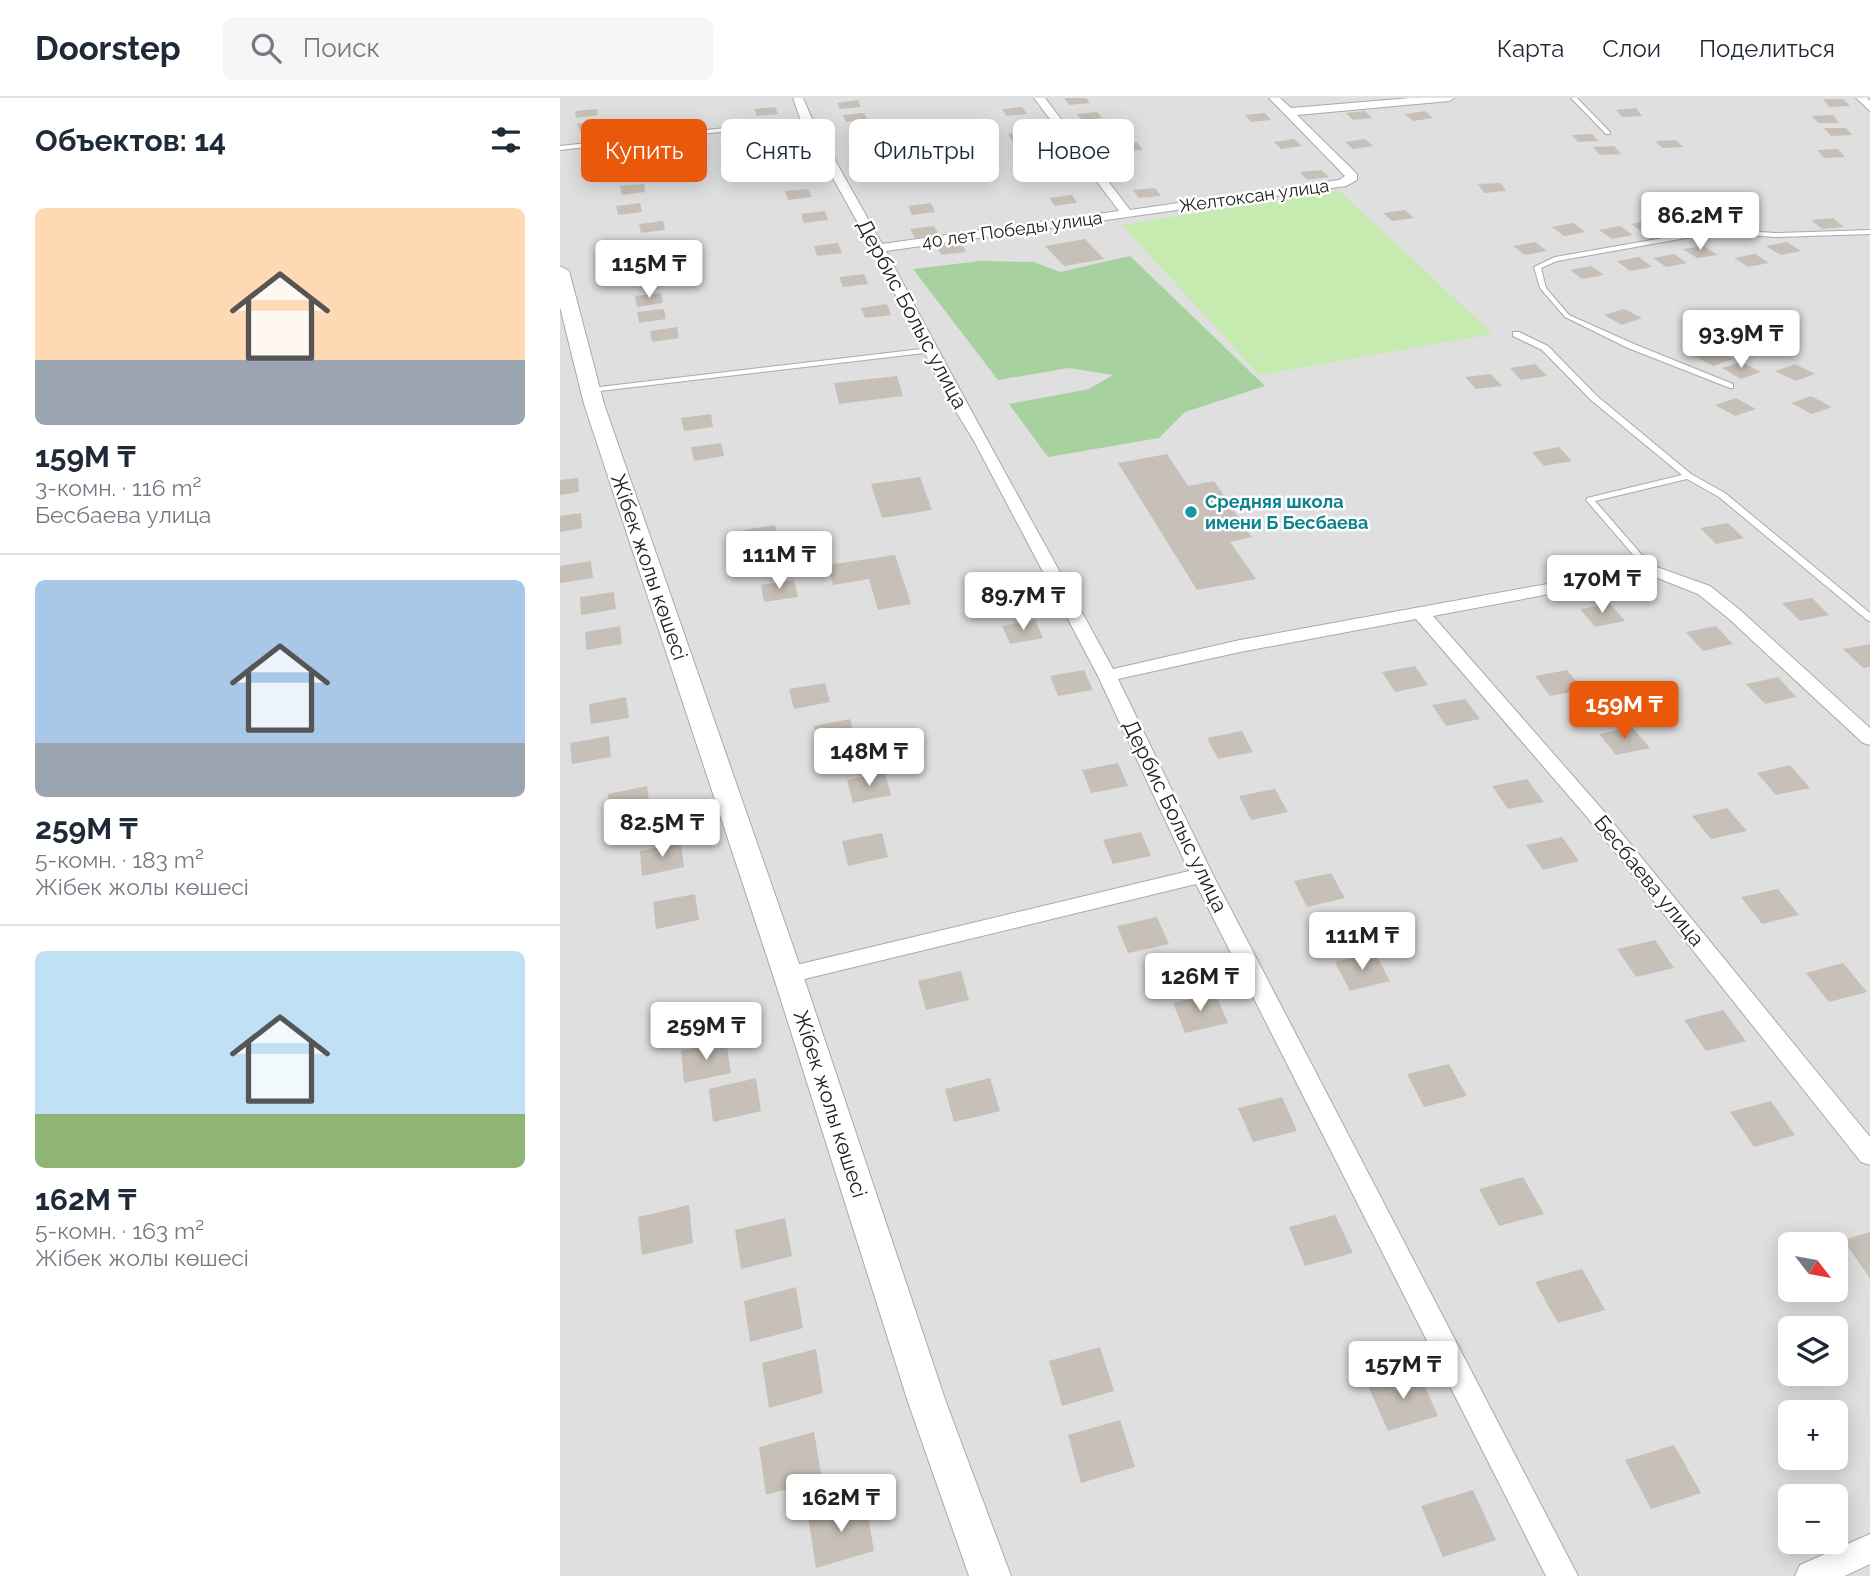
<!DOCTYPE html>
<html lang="ru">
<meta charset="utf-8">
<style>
:root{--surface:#fff;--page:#f6f6f7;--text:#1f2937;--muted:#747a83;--line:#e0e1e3;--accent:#ea580c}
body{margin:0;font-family:Raleway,sans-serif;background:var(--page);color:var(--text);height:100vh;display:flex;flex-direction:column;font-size:26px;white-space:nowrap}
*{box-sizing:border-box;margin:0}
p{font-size:23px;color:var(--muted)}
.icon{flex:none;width:38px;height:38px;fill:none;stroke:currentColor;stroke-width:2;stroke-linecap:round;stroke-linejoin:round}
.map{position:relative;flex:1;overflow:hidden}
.details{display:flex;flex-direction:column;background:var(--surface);width:560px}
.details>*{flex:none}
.banner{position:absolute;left:21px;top:21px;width:665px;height:63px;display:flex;gap:14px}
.needle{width:46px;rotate:121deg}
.tools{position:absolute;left:1218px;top:1134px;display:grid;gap:14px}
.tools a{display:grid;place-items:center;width:70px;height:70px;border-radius:10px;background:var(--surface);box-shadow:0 4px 18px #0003;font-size:35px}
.price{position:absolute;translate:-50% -60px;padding:0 16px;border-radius:7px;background:#fff;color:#222;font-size:23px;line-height:46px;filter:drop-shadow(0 2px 4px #0008)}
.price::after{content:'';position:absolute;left:50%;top:42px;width:21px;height:16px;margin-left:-10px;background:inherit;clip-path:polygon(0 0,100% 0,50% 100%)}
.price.selected{background:var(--accent);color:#fff}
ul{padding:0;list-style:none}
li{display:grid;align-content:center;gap:14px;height:371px;padding:0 35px}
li+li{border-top:2px solid var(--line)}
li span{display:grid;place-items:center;height:217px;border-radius:10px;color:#555}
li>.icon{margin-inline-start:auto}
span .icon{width:126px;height:126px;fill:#fffc;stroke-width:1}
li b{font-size:30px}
h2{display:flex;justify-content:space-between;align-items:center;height:84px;padding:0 35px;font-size:30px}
.chip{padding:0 24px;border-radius:10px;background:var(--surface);box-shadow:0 4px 18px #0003;font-size:24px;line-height:63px}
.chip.selected{background:var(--accent);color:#fff}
header{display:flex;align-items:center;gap:42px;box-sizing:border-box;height:98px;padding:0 35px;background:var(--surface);border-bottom:2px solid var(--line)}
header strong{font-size:33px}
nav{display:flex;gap:38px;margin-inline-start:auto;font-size:24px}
.search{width:490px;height:63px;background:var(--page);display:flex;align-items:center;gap:18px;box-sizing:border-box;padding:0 24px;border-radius:10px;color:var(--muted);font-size:26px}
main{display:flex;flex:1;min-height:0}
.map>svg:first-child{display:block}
</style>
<header>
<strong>Doorstep</strong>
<div class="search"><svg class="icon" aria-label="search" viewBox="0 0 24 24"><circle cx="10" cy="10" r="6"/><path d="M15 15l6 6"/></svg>Поиск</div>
<nav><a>Карта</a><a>Слои</a><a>Поделиться</a></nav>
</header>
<main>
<section class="details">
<h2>Объектов: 14<svg class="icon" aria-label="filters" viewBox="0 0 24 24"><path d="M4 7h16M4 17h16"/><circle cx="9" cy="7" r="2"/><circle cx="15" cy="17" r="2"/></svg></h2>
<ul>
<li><span style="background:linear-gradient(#ffd9b3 70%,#9aa5b1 0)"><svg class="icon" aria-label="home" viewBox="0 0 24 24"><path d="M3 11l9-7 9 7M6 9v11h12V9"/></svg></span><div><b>159M ₸</b><p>3-комн. · 116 m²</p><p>Бесбаева улица</p></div></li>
<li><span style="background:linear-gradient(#a9c7e8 75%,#9aa5b1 0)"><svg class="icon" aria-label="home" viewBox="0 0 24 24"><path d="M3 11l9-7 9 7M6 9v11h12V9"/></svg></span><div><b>259M ₸</b><p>5-комн. · 183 m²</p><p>Жібек жолы көшесі</p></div></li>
<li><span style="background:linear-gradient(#bfe0f5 75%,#8fb573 0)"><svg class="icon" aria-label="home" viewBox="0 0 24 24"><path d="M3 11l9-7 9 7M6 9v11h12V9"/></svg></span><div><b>162M ₸</b><p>5-комн. · 163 m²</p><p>Жібек жолы көшесі</p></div></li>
</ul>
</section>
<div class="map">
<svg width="1310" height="1478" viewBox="0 0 1310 1478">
<rect width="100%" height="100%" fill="#f2f0e9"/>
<path fill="#e0dfdf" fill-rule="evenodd" d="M0 0H1310V1478H0ZM1230 1146H1276V1192H1230ZM1230 1230H1276V1276H1230ZM1230 1314H1276V1360H1230ZM1230 1398H1276V1444H1230Z"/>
<path fill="#c6ebb0" d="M778 92 933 236 699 277 562 127Z"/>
<path fill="#a7d19e" d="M570 158 705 288 625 314 599 340 488 359 449 306 529 291 553 277 509 270 438 282 353 171 420 163 474 164 500 174Z"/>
<g fill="#c7c0b8">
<path d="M504 0H526L530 5 509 7Z"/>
<path d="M1263 1H1283L1290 8 1269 9Z"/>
<path d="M298 2 301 9 280 11 277 5Z"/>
<path d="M215 9 218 16 197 18 194 11Z"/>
<path d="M462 9 467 16 446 18 442 11Z"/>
<path d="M1076 10 1082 18 1062 19 1056 12Z"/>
<path d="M37 11 38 17 16 20 15 13Z"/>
<path d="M805 13 812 20 793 22 786 15Z"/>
<path d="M865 13 873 20 853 23 845 16Z"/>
<path d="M537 14 542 20 522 23 517 16Z"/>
<path d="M304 15 307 21 286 24 283 17Z"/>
<path d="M705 15 711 22 691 24 685 17Z"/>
<path d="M1273 17 1279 25H1258L1252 18Z"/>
<path d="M45 22 54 41 25 44 17 26Z"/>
<path d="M550 24 556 31 535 33 530 26Z"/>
<path d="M316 29 320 36 298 39 295 31Z"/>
<path d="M1264 30H1286L1292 37 1271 38Z"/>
<path d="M469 34 473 41 452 43 448 36Z"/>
<path d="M1032 36 1039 43 1018 44 1012 37Z"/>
<path d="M223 37 226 45 204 47 201 40Z"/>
<path d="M734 41 742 48 721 51 714 44Z"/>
<path d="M805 41 813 48 793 51 785 44Z"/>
<path d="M1116 42 1123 49 1102 50 1095 43Z"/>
<path d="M577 44 583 52 562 54 556 47Z"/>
<path d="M337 48 341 56 319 58 315 51Z"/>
<path d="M1054 48 1061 56 1040 57 1033 49Z"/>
<path d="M69 50 70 57 47 60 46 52Z"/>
<path d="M1278 51 1285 59 1264 60 1257 52Z"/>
<path d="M496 53 501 60 479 63 474 55Z"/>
<path d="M232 67 235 75 213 77 210 70Z"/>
<path d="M761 72 769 79 747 82 740 74Z"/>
<path d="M349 74 353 82 330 84 326 76Z"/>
<path d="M941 85 946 93 924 95 918 86Z"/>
<path d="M84 86 85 94 62 97 60 88Z"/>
<path d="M595 90 601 98 579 100 573 92Z"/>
<path d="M248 91 252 99 228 102 225 93Z"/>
<path d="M512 97 517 105 495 108 489 100Z"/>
<path d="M80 105 82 114 58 117 56 108Z"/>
<path d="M371 105 375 114 352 117 348 108Z"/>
<path d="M845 112 854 120 832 123 823 115Z"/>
<path d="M265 113 268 122 244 125 241 116Z"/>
<path d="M1126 116 1139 125 1118 128 1106 120Z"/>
<path d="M1273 120 1284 129 1262 131 1251 122Z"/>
<path d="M1092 122 1104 131 1084 135 1071 126Z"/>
<path d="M103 123 105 132 81 135 79 126Z"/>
<path d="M1013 125 1025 134 1004 138 992 129Z"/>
<path d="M374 128 379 137 355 140 350 131Z"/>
<path d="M1060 128 1073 137 1052 141 1039 132Z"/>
<path d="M525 141 544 161 504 168 485 148Z"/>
<path d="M975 144 987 153 965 157 953 148Z"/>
<path d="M1227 144 1241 153 1221 157 1206 148Z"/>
<path d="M278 145 282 155 257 158 254 148Z"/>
<path d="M401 145 406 154 381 157 377 148Z"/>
<path d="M1144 148 1158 157 1137 160 1123 151Z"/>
<path d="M97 150 99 159 73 162 72 153Z"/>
<path d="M1114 156 1127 165 1106 169 1093 160Z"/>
<path d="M1195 156 1209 165 1188 169 1174 160Z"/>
<path d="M1079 159 1092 169 1070 173 1057 163Z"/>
<path d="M1031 168 1044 177 1022 181 1010 172Z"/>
<path d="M100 169 102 179 76 182 74 172Z"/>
<path d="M304 176 308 186 283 189 279 179Z"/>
<path d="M101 195 103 205 77 209 75 198Z"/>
<path d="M327 206 331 217 305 220 301 210Z"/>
<path d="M104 211 106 221 79 225 77 214Z"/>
<path d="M1064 211 1082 220 1062 227 1044 217Z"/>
<path d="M117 229 119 240 92 244 90 233Z"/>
<path d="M1153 251 1173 261 1153 268 1134 258Z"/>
<path d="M1181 264 1201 274 1181 281 1162 270Z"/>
<path d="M975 266 987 278 961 282 950 270Z"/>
<path d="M1235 266 1255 276 1236 283 1215 273Z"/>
<path d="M931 276 942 288 916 291 905 279Z"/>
<path d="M337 278 343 298 279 306 274 285Z"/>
<path d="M1251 298 1272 309 1252 316 1231 305Z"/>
<path d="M1176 300 1196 311 1175 318 1155 307Z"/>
<path d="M151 316 153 329 124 333 121 320Z"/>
<path d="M161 345 164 358 134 363 131 349Z"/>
<path d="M999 349 1012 363 984 368 972 354Z"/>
<path d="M607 356 628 388 654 383 692 439 670 444 696 481 637 492 558 365Z"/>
<path d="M360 379 372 412 322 420 311 386Z"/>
<path d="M18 380 19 394 0 397V382Z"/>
<path d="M21 415 22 430 0 434V418Z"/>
<path d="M1168 425 1184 440 1156 446 1140 430Z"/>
<path d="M215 427 219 443 187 448 183 432Z"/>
<path d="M335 457 351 506 318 512 309 481 273 487 267 467Z"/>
<path d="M31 463 33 480 0 485V468Z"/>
<path d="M448 474 455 491 422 497 415 480Z"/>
<path d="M234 482 238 499 204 504 201 487Z"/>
<path d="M54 494 56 511 21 517 20 499Z"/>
<path d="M1252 500 1269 517 1240 523 1222 505Z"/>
<path d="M1050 506 1065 523 1035 529 1020 511Z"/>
<path d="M475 522 483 540 450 546 442 528Z"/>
<path d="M60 528 62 546 26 552 25 534Z"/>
<path d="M1156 528 1173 546 1143 553 1126 534Z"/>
<path d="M1310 546V569L1303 570 1283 551Z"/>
<path d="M855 568 868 587 835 594 822 574Z"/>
<path d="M524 572 533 592 498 598 490 578Z"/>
<path d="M1007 572 1023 592 990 598 975 578Z"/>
<path d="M1218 579 1236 599 1205 606 1186 586Z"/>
<path d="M265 585 270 604 234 611 229 591Z"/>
<path d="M66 599 69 620 31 626 29 606Z"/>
<path d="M905 601 920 621 886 628 872 607Z"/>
<path d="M290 621 296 642 259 649 254 628Z"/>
<path d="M1072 629 1090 650 1056 657 1039 636Z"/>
<path d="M682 633 693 654 658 661 647 640Z"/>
<path d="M49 638 51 659 12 666 10 645Z"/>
<path d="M558 665 568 688 531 695 522 672Z"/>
<path d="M1230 667 1250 690 1216 697 1197 675Z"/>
<path d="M325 675 331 697 293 705 287 682Z"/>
<path d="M967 681 984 704 948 711 932 688Z"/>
<path d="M87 688 90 711 50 719 48 696Z"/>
<path d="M715 691 728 714 691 722 679 698Z"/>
<path d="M1167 710 1187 733 1151 741 1132 718Z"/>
<path d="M581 734 591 758 553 766 543 742Z"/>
<path d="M322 735 328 759 288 768 282 743Z"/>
<path d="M1002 739 1019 763 983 772 966 747Z"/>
<path d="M121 745 124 769 82 778 80 753Z"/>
<path d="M771 775 785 800 747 809 734 783Z"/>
<path d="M1218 791 1239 817 1202 826 1181 799Z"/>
<path d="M135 796 139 822 96 831 93 804Z"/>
<path d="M597 819 609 846 568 855 557 828Z"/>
<path d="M1095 842 1114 870 1076 879 1057 851Z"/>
<path d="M815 855 830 883 790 893 775 864Z"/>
<path d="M1283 865 1307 894 1269 904 1246 875Z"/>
<path d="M401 873 409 902 366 912 358 883Z"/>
<path d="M655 895 668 925 625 935 613 905Z"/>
<path d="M1163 912 1186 943 1146 953 1124 922Z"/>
<path d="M166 943 171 975 124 985 121 953Z"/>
<path d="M889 966 907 998 864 1009 847 976Z"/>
<path d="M196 980 201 1013 153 1024 149 991Z"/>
<path d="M430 980 440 1013 394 1024 385 991Z"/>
<path d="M722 999 737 1033 693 1044 678 1010Z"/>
<path d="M1211 1003 1235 1037 1194 1049 1170 1014Z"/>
<path d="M963 1079 984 1116 939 1128 919 1091Z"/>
<path d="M129 1107 133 1145 82 1157 78 1119Z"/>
<path d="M775 1117 793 1155 745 1168 729 1129Z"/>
<path d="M225 1120 232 1158 181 1171 175 1132Z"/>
<path d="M1310 1134V1180L1283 1142Z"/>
<path d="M1022 1171 1045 1212 998 1225 975 1184Z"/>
<path d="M236 1189 243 1230 190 1244 184 1203Z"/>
<path d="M540 1249 554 1293 502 1308 489 1263Z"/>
<path d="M256 1251 263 1295 209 1310 202 1265Z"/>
<path d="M858 1273 878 1318 828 1333 808 1288Z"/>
<path d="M560 1322 575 1369 521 1385 508 1337Z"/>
<path d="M254 1334 262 1381 206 1397 199 1349Z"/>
<path d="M1114 1347 1141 1395 1091 1411 1065 1362Z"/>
<path d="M913 1392 936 1442 883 1459 861 1408Z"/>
<path d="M305 1402 314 1453 256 1470 248 1418Z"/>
</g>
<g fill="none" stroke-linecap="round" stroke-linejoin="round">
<g stroke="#a9a9a9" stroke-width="2">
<g id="service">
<path d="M1011 0H1017L1050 34V36H1046Z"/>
<path d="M247 21 250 23 249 24 0 52V48Z"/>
<path d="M1154 131 1215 135 1310 132V136L1215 139 1154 135 997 163 981 170 986 190 1009 217 1074 246 1173 286V290H1170L1068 250 1005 219 980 190 974 169 995 159Z"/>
<path d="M953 234H959L988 248 1037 298 1131 376 1165 395 1310 515V523L1307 522 1159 399 1127 381 1035 403 1095 472 1091 475 1088 474 1026 402 1027 400 1122 377 1031 302 982 252 953 238Z"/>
<path d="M370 250 374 252 373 254 31 294 27 292 31 290Z"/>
</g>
</g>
<g stroke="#a9a9a9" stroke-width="2">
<g id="minor">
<path d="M233 0H243L253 23 322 146 559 113 474 0H485L570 112 779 82 785 78 709 0H720L731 10 851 0H894L889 3 737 17 797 76V82L786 88 326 153C399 294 477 431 553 571L680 542 1091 467 1150 488 1180 512 1310 630V647L1303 645 1168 520 1138 496 1090 477 873 518 1041 710 1310 1039V1067L1301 1064 1027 719 856 521 680 554 558 581 653 777 1018 1478H986L636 786 228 885 220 883 217 877 220 871 228 869 629 773 538 578 414 343 386 297 312 150 241 23Z"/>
<path d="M1296 0H1307L1310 3V13Z"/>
<path d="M1310 1436V1466L1285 1478H1235L1240 1467Z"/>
</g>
</g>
<g stroke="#a9a9a9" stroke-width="2">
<path id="tertiary" d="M0 168 9 173 44 306 243 877 386 1304 451 1478H409L348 1304 213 877 24 306 0 209Z"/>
</g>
<use href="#service" fill="#fff" fill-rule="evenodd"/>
<use href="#minor" fill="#fff" fill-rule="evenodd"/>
<use href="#tertiary" fill="#fff" fill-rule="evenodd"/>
</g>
<circle fill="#0f9aa8" stroke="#fff" stroke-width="2.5" cx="631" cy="414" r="7"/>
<g text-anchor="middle" stroke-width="5" stroke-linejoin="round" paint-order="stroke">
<g font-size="18" fill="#222" stroke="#fff">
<text transform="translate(694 98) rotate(-8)" y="6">Желтоксан улица</text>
<text transform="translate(452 132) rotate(-8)" y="6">40 лет Победы улица</text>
</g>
<g font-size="18" font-weight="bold" fill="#0d838f" stroke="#fff" text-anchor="start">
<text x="645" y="410">Средняя школа<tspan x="645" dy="21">имени Б Бесбаева</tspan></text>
</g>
<g font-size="21" fill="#222" stroke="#fff">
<text transform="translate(352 216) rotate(62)" y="7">Дербис Болыс улица</text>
<text transform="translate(89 469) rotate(71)" y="7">Жібек жолы көшесі</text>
<text transform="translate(615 718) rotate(64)" y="7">Дербис Болыс улица</text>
<text transform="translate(1089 783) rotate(51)" y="7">Бесбаева улица</text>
<text transform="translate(270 1006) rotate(72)" y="7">Жібек жолы көшесі</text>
</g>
</g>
</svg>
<div class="tools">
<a><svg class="needle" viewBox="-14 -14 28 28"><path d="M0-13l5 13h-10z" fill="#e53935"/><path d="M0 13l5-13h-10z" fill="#747a83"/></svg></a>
<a><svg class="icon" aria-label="layers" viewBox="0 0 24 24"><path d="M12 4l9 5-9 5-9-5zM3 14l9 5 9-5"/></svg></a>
<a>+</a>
<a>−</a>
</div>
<b class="price" style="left:1140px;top:154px">86.2M ₸</b>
<b class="price" style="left:89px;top:202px">115M ₸</b>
<b class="price" style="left:1181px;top:272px">93.9M ₸</b>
<b class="price" style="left:219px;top:493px">111M ₸</b>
<b class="price" style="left:1042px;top:517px">170M ₸</b>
<b class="price" style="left:463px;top:534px">89.7M ₸</b>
<b class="price selected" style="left:1064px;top:643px">159M ₸</b>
<b class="price" style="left:309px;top:690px">148M ₸</b>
<b class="price" style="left:102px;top:761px">82.5M ₸</b>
<b class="price" style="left:802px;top:874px">111M ₸</b>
<b class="price" style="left:640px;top:915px">126M ₸</b>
<b class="price" style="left:146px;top:964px">259M ₸</b>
<b class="price" style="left:843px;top:1303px">157M ₸</b>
<b class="price" style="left:281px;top:1436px">162M ₸</b>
<div class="banner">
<a class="chip selected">Купить</a>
<a class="chip">Снять</a>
<a class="chip">Фильтры</a>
<a class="chip">Новое</a>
</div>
</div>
</main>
